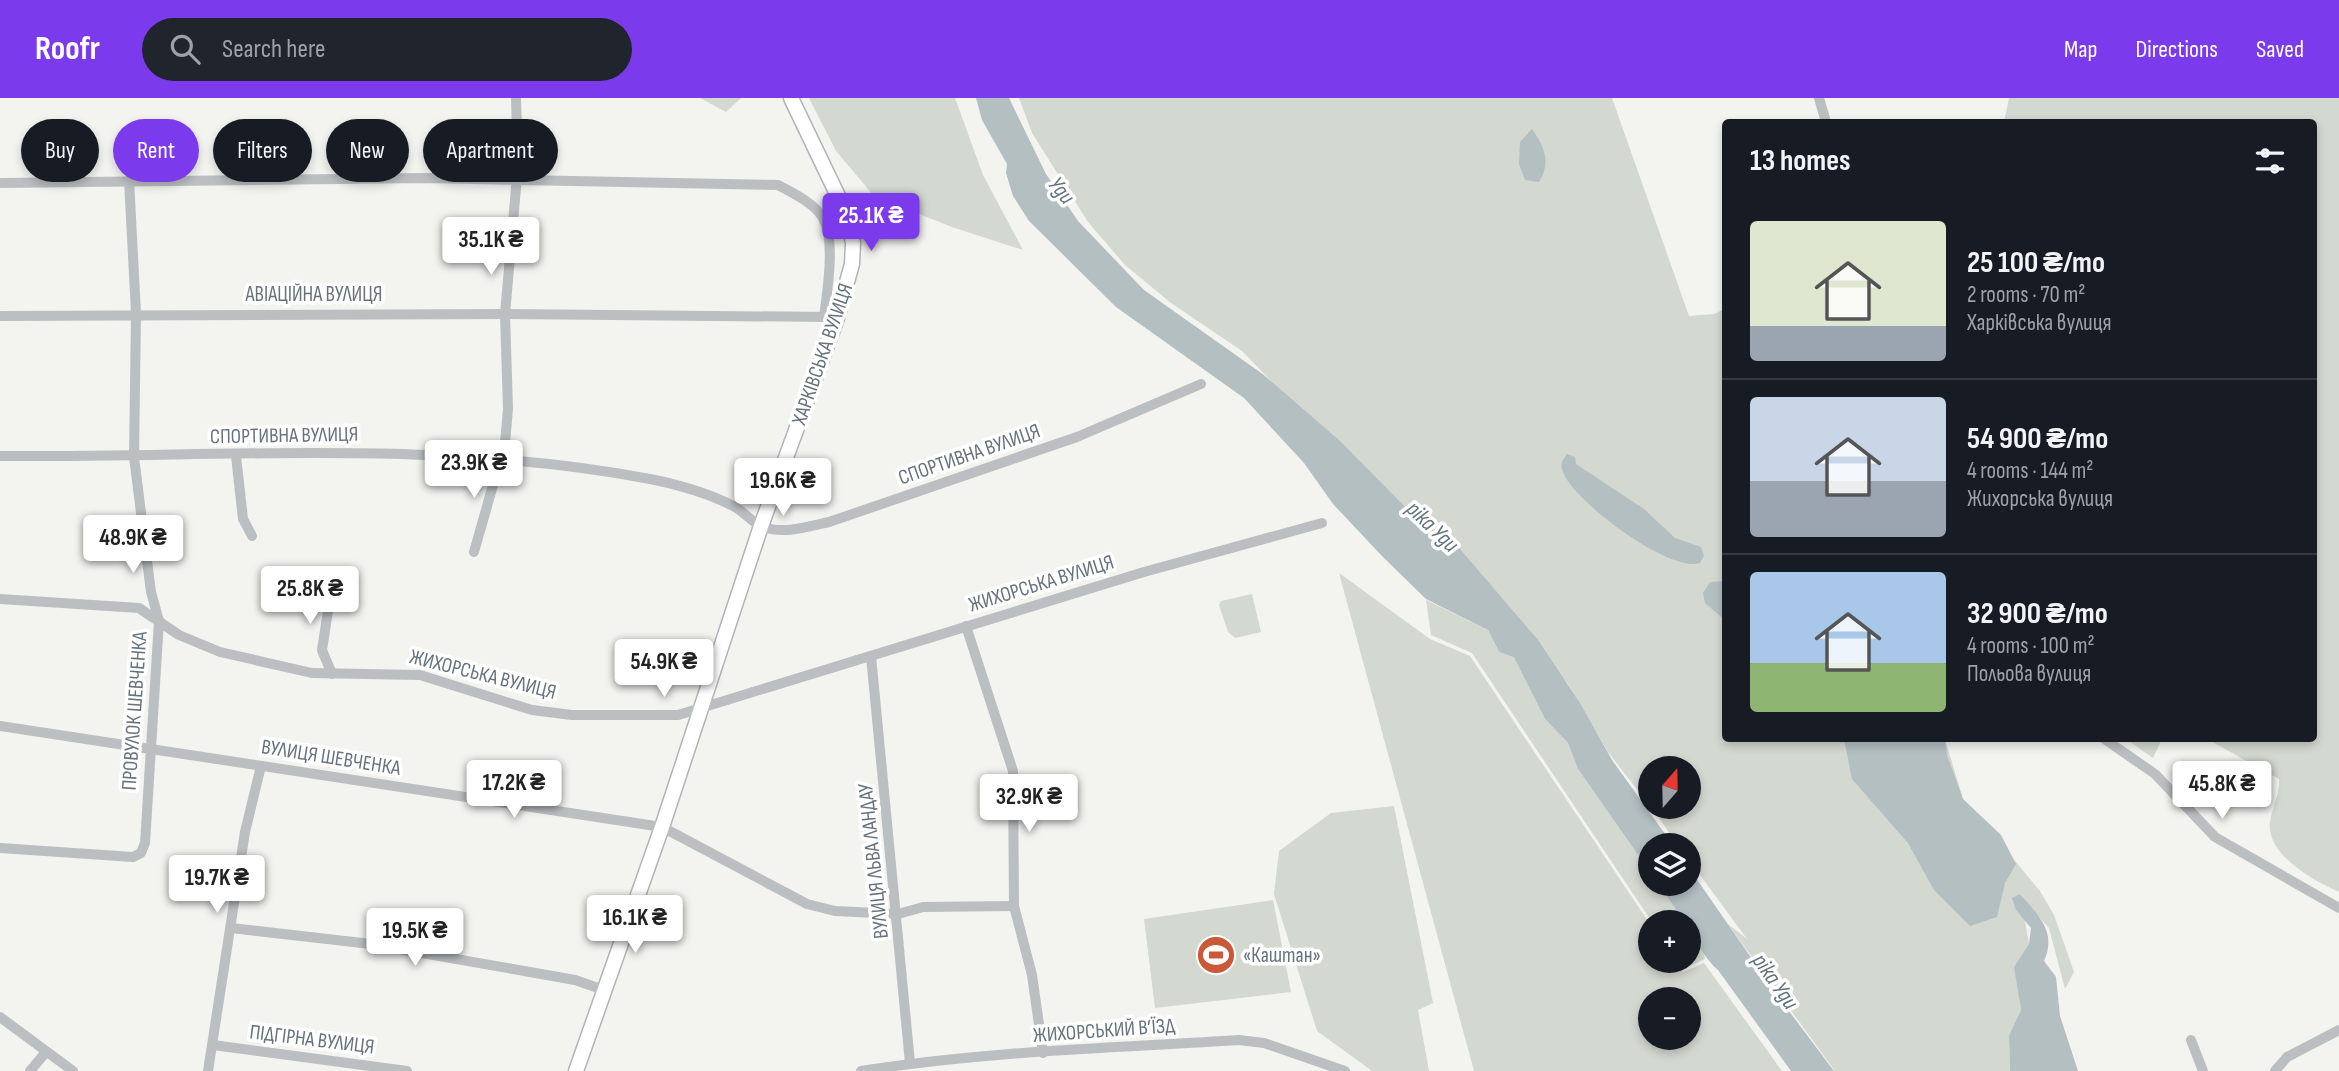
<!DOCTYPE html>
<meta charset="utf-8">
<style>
:root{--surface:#171b24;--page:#20242c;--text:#f1f3f6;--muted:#9ea1a6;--line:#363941;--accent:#7c3aed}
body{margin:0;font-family:"Sofia Sans Condensed",sans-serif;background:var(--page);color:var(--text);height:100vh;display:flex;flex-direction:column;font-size:26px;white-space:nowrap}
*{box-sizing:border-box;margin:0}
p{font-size:23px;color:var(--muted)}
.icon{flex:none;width:38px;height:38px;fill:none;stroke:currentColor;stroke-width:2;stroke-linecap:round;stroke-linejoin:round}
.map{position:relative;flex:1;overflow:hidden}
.drawer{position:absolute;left:1722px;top:21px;width:595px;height:623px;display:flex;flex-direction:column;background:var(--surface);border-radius:7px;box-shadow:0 4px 10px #0003}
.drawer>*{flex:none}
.guide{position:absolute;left:21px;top:21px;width:665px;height:63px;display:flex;gap:14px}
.needle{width:46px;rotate:20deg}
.fabs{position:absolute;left:1638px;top:658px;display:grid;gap:14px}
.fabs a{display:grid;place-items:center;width:63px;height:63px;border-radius:50%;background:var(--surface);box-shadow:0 4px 10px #0003;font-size:35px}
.price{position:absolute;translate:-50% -60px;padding:0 16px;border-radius:7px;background:#fff;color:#222;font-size:23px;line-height:46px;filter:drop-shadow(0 2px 4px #0008)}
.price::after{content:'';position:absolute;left:50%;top:42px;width:21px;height:16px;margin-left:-10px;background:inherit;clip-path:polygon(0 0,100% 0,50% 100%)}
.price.on{background:var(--accent);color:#fff}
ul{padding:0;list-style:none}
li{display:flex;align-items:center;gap:21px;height:175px;padding:0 28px}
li+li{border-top:2px solid var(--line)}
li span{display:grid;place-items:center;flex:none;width:196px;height:140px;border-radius:7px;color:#555}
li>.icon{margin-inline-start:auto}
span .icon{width:84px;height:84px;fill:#fffc;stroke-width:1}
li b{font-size:30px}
h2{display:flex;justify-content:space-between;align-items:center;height:84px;padding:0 28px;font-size:30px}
.chip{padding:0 24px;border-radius:32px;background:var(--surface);box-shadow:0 4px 10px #0003;font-size:24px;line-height:63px}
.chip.on{background:var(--accent);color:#fff}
header{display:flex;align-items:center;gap:42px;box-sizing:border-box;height:98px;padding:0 35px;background:var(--accent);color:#fff}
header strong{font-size:33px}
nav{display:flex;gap:38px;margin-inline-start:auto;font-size:24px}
.search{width:490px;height:63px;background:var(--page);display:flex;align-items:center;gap:18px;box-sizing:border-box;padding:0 24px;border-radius:38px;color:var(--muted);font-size:26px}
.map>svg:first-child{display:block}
</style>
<header>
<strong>Roofr</strong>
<div class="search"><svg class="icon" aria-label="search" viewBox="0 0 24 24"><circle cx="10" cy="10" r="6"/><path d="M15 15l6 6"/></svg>Search here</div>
<nav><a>Map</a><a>Directions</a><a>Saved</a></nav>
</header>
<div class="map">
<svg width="2339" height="973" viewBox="0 0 2339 973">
<rect width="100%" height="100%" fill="#f3f3f0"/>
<g fill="#d3d8d0" fill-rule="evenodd">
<path d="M700 0H741L726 14Z"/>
<path d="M809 0H955L983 77 1023 152 952 129 874 98 836 53Z"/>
<path d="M1019 0H1612L1689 218 1714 216 1725 211 1726 640 1945 641 1963 701 2040 793 2054 817 2074 874 2065 891 2049 830 2021 798 2029 846 2019 901 2021 912 2009 937 2010 973H1835L1728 826 1747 841 1689 762V747H1678L1651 709H1689V670H1650V708L1608 654 1568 586 1242 253 1171 205 1125 167 1088 124 1032 35Z"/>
<path d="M2009 0H2339V794C2314 783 2266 757 2270 724 2272 709 2280 697 2279 681L2207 641 2314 640V24H2004Z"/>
<path d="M1339 475 1430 541 1470 558 1650 826V863H1675L1683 874 1704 865 1782 973H1474ZM1650 901H1689V940H1650Z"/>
<path d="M1252 496 1261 534 1235 540 1228 534 1219 507 1221 503Z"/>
<path d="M1426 502 1488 532 1499 554 1514 558 1545 621 1568 645 1578 671 1650 774V786H1658L1685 824H1652L1472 555 1431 537Z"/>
<path d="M2126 641 2162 640V641L2153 660Z"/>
<path d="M1394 708 1433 905 1418 912 1429 973H1372L1317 933 1274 796 1279 753 1331 715Z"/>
<path d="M1273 802 1291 894 1155 910 1144 821Z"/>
<path d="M1689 829 1702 848 1705 861 1683 871 1677 863H1689Z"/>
</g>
<g fill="#b4bfc2">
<path d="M976 0H1009L1046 76 1078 123 1144 192 1264 277 1340 343 1416 420 1460 451 1538 542 1580 605 1612 662 1673 747H1650V774L1578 671 1568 645 1545 621 1514 559 1499 554 1488 532 1426 501 1382 458 1333 406 1304 365 1244 300 1116 209 1029 123 1013 98 1006 75 1007 66 982 22Z"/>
<path d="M1532 31C1545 49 1551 65 1539 84L1525 82 1519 66 1520 44Z"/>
<path d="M1567 356 1575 359 1576 366 1644 411 1675 440 1701 449 1704 458 1700 465C1671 476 1569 401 1562 371 1560 365 1564 361 1567 356Z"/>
<path d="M1725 483H1726L1725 522 1705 505 1703 495 1710 484Z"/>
<path d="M1844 641H1945L1947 657 1963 701 2001 737 2016 766 2005 785 1997 819 1970 828 1934 792 1908 745 1852 681Z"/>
<path d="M1689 770 1777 897 1834 973H1791L1718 872C1708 864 1690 837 1689 824H1685L1658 786H1689Z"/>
<path d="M2020 796C2039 818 2057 834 2044 863L2056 879 2060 918 2078 973H2010L2009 937 2021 912 2014 869 2029 846 2031 830 2016 812 2012 800Z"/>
</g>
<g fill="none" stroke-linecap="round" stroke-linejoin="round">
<g stroke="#b0b4b8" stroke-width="17">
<path id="secondary" d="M576 973 662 729 761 428 837 220 852 166 853 145 849 121 791 0"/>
</g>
<g stroke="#bbbfc1" stroke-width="10">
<path d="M1819 0 1826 24"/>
<path d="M0 85 423 80 778 87C793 95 814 105 823 120 836 143 827 194 824 219"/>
<path d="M0 218 505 216 830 219"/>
<path d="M0 358C217 360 436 340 650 381 680 387 709 395 735 409 744 414 752 424 761 428 782 437 807 429 829 424L1077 339 1201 286"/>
<path d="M236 358 243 421 252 438"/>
<path d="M474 454 505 345 508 311 505 216 518 67 516 1"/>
<path d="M0 501 139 510 179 537 220 554 312 575 420 577 532 612 572 617H678L1144 474 1322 425"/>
<path d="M966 528 1013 673 1014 808 1032 877 1043 955"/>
<path d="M871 558 910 965"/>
<path d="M332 576 322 552 334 474"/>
<path d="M0 628 662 729 807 806 835 813 898 816 923 809 1014 808"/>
<path d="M2103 640 2155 676 2215 739 2339 810"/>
<path d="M0 750 133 759 141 755 145 745 159 523 151 494 134 359 136 215 129 82"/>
<path d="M231 830 371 846 575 882 604 892"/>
<path d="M0 919 73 973"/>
<path d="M2191 942 2203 973"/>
<path d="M213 947 407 973"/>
<path d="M30 973 46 954"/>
<path d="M208 973 245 734 261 668"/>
<path d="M861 973C986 953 1113 950 1239 942L1264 945 1345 973"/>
<path d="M2275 973 2287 959 2339 932"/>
</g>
<use href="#secondary" stroke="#fff" stroke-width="14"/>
</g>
<defs>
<g id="stadium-disc" transform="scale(2.0125)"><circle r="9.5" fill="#cb5938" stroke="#fff"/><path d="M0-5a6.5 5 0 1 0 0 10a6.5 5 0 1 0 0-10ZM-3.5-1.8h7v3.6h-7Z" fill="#fff"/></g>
</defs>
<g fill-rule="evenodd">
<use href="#stadium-disc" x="1216" y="857"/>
</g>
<g text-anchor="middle" stroke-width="7" stroke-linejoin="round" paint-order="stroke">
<g font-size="21" fill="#66737d" stroke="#fff">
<text x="314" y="203">АВІАЦІЙНА ВУЛИЦЯ</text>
<text transform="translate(822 256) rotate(-71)" y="7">ХАРКІВСЬКА ВУЛИЦЯ</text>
<text transform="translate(284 337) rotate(-1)" y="7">СПОРТИВНА ВУЛИЦЯ</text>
<text transform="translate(969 356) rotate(-19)" y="7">СПОРТИВНА ВУЛИЦЯ</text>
<text transform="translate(1041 485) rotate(-17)" y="7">ЖИХОРСЬКА ВУЛИЦЯ</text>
<text transform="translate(483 576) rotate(14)" y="7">ЖИХОРСЬКА ВУЛИЦЯ</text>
<text transform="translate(134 613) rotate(-86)" y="7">ПРОВУЛОК ШЕВЧЕНКА</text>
<text transform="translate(331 659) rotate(9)" y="7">ВУЛИЦЯ ШЕВЧЕНКА</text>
<text transform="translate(873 763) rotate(-96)" y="7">ВУЛИЦЯ ЛЬВА ЛАНДАУ</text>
<text transform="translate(1104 932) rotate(-4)" y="7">ЖИХОРСЬКИЙ В’ЇЗД</text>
<text transform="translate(312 941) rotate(7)" y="7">ПІДГІРНА ВУЛИЦЯ</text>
</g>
<g font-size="21" fill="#66737d" stroke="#fff" text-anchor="start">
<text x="1243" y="864">«Каштан»</text>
</g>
<g font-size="23" font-style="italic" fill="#62747b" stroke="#fff">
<text transform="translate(1062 92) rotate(51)" y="8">Уди</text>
<text transform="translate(1433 428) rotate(44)" y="8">ріка Уди</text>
<text transform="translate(1776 883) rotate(55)" y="8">ріка Уди</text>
</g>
</g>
</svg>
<div class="fabs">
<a><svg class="needle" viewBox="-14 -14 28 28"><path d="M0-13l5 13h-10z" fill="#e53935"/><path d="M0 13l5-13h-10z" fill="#9ea1a6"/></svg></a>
<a><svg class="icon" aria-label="layers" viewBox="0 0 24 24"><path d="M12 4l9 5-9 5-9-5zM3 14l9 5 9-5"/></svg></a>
<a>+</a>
<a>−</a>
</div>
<b class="price on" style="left:871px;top:155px">25.1K ₴</b>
<b class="price" style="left:491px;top:179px">35.1K ₴</b>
<b class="price" style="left:474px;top:402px">23.9K ₴</b>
<b class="price" style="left:783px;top:420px">19.6K ₴</b>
<b class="price" style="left:133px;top:477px">48.9K ₴</b>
<b class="price" style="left:310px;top:528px">25.8K ₴</b>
<b class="price" style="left:664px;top:601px">54.9K ₴</b>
<b class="price" style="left:514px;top:722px">17.2K ₴</b>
<b class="price" style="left:2222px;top:723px">45.8K ₴</b>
<b class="price" style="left:1029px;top:736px">32.9K ₴</b>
<b class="price" style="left:217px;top:817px">19.7K ₴</b>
<b class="price" style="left:635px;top:857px">16.1K ₴</b>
<b class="price" style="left:415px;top:870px">19.5K ₴</b>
<div class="guide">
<a class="chip">Buy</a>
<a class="chip on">Rent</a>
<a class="chip">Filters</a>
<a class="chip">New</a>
<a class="chip">Apartment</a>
</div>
<section class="drawer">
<h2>13 homes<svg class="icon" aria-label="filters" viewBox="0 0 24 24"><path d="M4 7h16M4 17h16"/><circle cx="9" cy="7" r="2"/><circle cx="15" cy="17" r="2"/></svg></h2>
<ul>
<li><span style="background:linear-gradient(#dfe7d0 75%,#9aa5b1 0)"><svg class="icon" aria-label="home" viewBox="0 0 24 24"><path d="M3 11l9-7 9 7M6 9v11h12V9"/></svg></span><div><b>25 100 ₴/mo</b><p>2 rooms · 70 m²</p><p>Харківська вулиця</p></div></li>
<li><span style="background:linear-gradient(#c9d6e8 60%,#9aa5b1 0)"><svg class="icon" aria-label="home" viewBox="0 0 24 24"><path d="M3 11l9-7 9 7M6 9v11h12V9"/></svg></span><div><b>54 900 ₴/mo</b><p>4 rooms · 144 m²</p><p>Жихорська вулиця</p></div></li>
<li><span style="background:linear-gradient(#a9c7e8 65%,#8fb573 0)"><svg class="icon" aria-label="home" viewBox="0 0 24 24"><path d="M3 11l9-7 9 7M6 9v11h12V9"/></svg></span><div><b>32 900 ₴/mo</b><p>4 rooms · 100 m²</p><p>Польова вулиця</p></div></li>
</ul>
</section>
</div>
